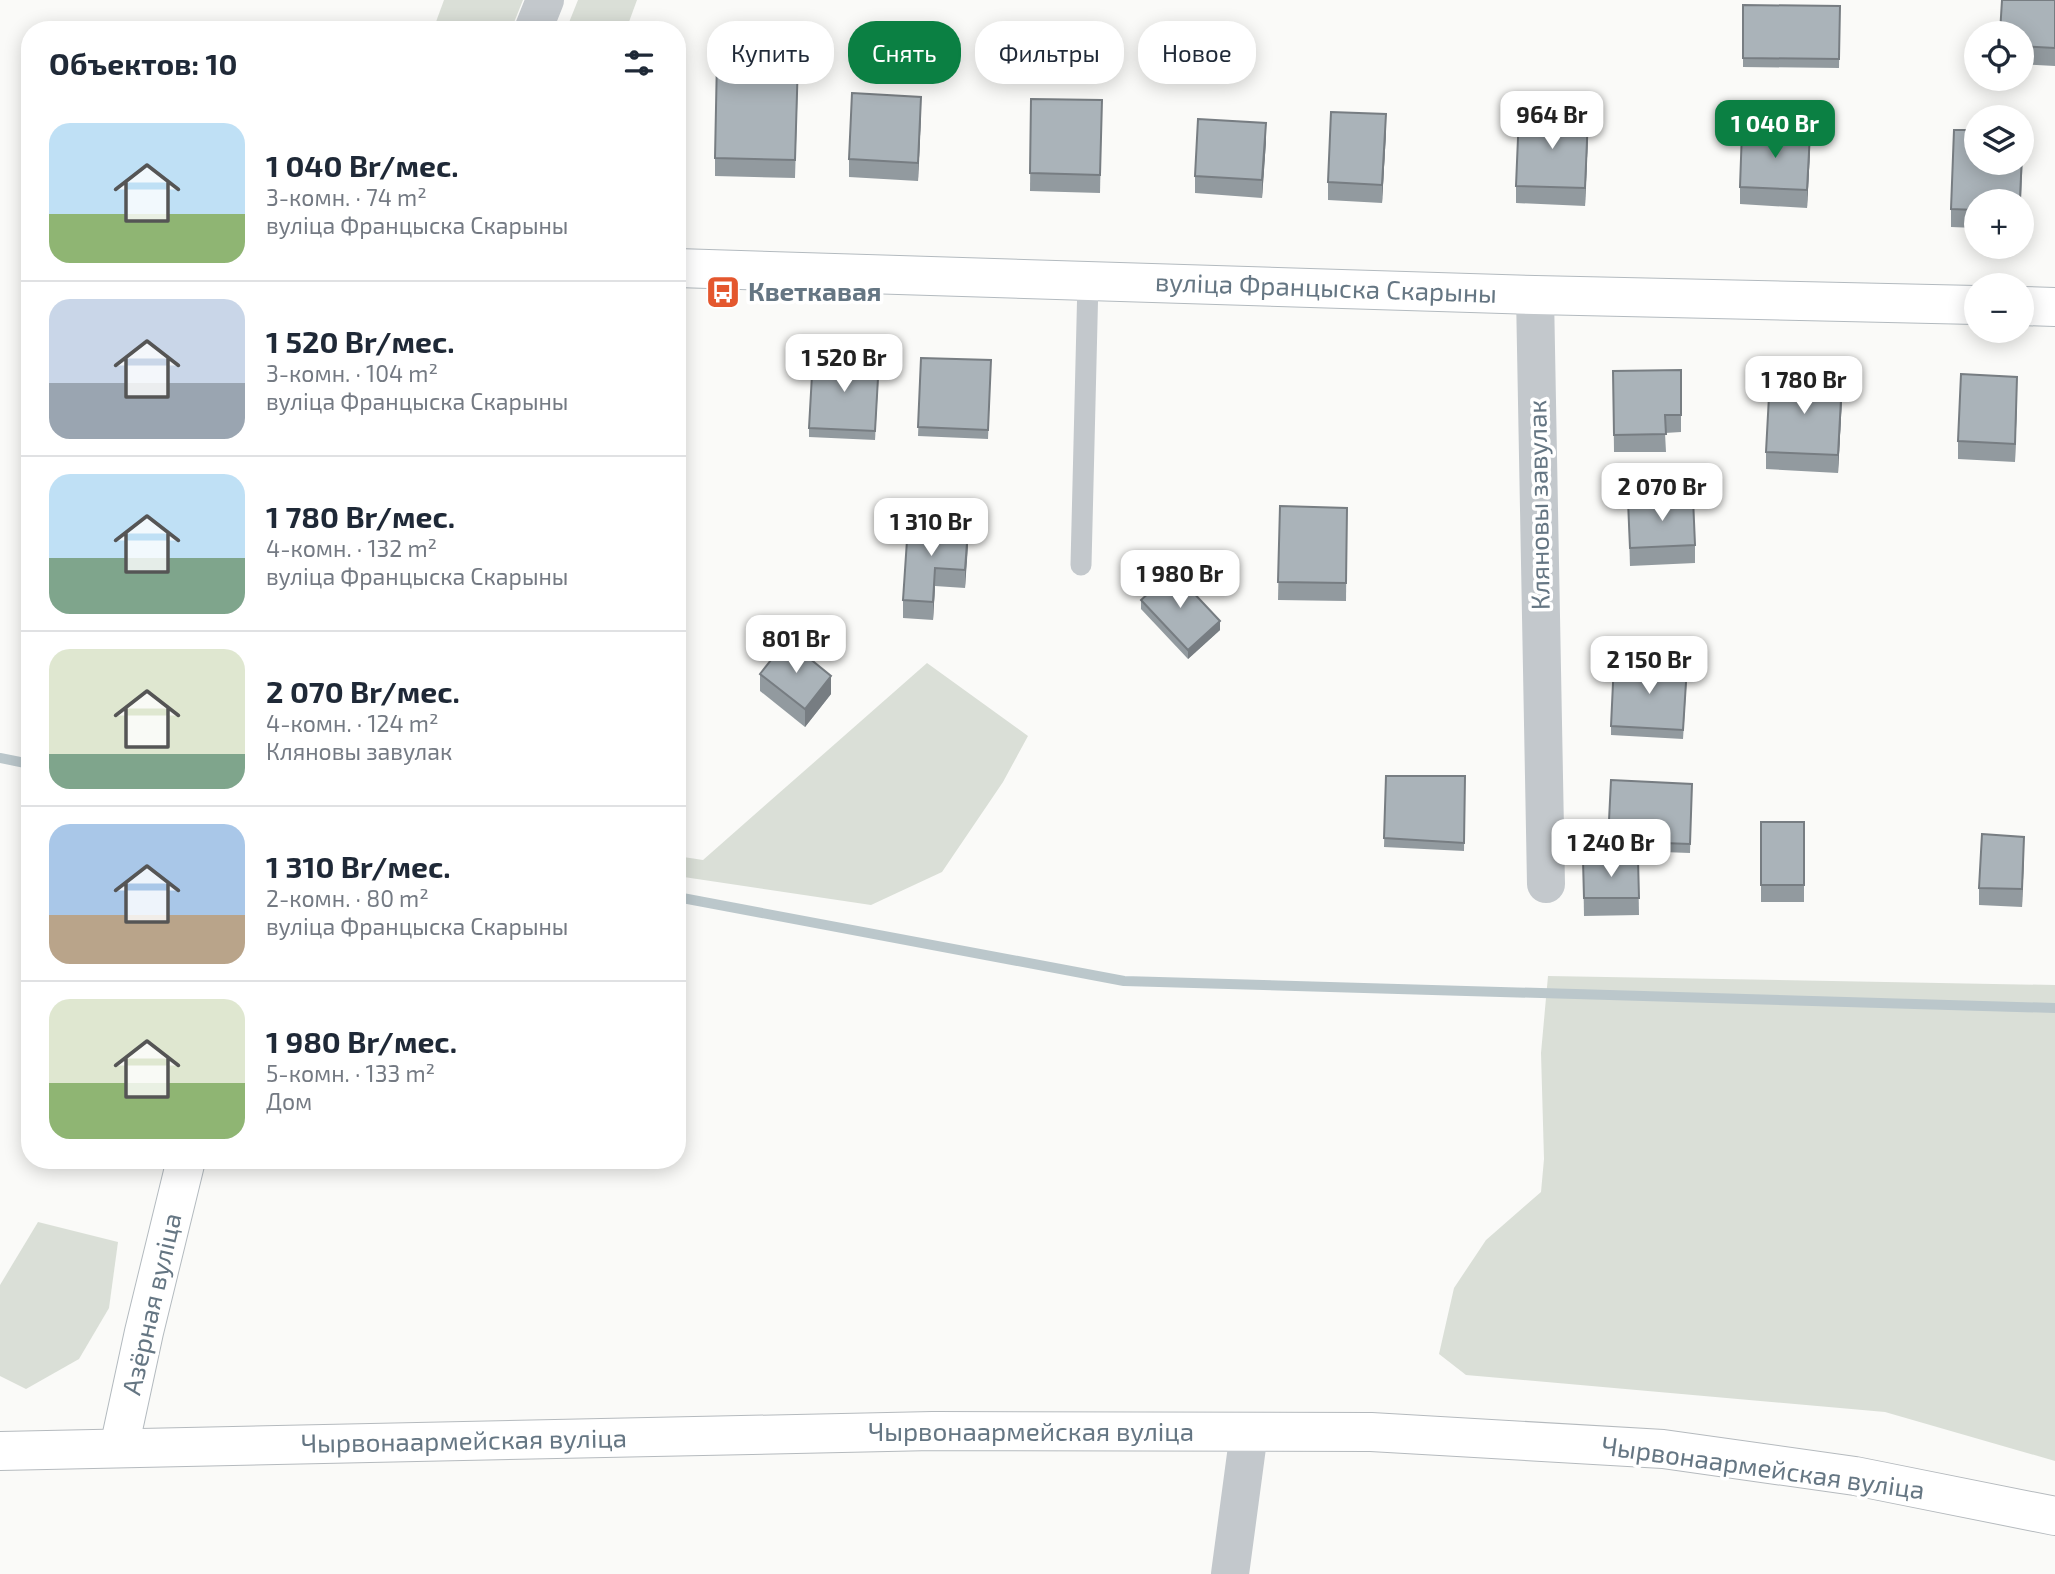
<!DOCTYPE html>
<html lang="ru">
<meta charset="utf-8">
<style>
:root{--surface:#fff;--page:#f2f2f3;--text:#1f2937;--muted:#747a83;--line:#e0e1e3;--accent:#0b8043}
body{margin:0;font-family:"Exo 2",sans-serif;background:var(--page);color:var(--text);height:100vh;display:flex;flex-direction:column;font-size:26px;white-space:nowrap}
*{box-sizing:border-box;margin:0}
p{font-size:23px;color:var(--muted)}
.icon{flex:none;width:38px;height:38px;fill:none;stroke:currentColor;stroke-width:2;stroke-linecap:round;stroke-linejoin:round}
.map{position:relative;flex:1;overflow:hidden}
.drawer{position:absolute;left:21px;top:21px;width:665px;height:1148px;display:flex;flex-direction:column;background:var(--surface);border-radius:28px;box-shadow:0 4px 18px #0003}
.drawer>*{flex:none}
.banner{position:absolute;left:707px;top:21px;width:665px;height:63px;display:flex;gap:14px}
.buttons{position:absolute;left:1964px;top:21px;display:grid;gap:14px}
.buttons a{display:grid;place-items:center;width:70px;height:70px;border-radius:50%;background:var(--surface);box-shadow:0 4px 18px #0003;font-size:35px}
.price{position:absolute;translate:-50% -60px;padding:0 16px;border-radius:14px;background:#fff;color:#222;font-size:23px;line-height:46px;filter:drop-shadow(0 2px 4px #0008)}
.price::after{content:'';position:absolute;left:50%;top:42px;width:21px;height:16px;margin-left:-10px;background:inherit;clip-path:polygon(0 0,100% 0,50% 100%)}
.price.selected{background:var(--accent);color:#fff}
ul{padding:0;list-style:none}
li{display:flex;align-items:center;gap:21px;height:175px;padding:0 28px}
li+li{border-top:2px solid var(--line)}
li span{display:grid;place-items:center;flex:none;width:196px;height:140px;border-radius:21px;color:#555}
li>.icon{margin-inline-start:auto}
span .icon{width:84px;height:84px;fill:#fffc;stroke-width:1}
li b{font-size:30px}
h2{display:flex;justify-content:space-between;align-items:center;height:84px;padding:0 28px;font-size:30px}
.pill{padding:0 24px;border-radius:28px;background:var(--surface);box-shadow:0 4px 18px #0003;font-size:24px;line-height:63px}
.pill.selected{background:var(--accent);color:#fff}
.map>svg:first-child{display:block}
</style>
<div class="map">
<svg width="2055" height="1574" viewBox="0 0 2055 1574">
<rect width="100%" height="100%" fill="#fafaf8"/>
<g fill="#dadfd7">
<path d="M444 0H523L511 30H433Z"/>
<path d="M578 0H637L626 30H566Z"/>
<path d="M927 663 1028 736 1003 782 942 872 871 905 677 876V856L703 860Z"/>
<path d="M1548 976 2055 985V1461L1885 1412 1466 1375 1439 1354 1454 1288 1486 1240 1541 1192 1544 1159 1541 1053Z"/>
<path d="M38 1222 118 1242 109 1308 79 1359 26 1389 0 1376V1285Z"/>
</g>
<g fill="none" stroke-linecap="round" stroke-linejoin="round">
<g stroke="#bbc7cb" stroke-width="10">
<path d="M0 758 30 764"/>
<path d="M677 897 1124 981 2055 1008"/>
</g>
<g stroke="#b3babf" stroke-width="40">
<g id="secondary">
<path d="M677 268 1535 295 1976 305"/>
<path d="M2021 306 2055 307"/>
<path d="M119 1448 144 1332 186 1160"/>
</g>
</g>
<g stroke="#b5babe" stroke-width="40">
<path id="primary" d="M0 1451 933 1431 1371 1432 1663 1449 1855 1476 2055 1516"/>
</g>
<path stroke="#c3c8cc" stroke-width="21" d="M1081 565 1088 281"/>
<g stroke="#c3c8cc" stroke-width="38">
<path d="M533 30 545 0"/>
<path d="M1535 295 1546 884"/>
<path d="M1230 1574 1249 1432"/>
</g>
<use href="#secondary" stroke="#fff" stroke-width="38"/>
<use href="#primary" stroke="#fff" stroke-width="38"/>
</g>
<g fill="#929a9f">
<path d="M2055 0V66L2021 64V33Z"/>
<path d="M1743 5 1840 6 1839 68 1743 67Z"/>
<path d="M798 78 795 178 715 176V158Z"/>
<path d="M1031 99 1102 100 1100 193 1030 191Z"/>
<path d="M921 114 918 181 849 177V159Z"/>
<path d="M1386 132 1382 203 1328 200V182Z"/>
<path d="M1588 135 1585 206 1516 203V186Z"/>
<path d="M1266 141 1262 198 1195 193V176Z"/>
<path d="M2023 150 2021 201H1976V228L1951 227V209Z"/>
<path d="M1810 151 1807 208 1740 204V187Z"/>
<path d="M921 358 991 360 988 439 918 436Z"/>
<path d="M879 369 875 440 809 437V428Z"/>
<path d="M1681 370V432L1665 433 1666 452H1614L1613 371Z"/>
<path d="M2017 395 2015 462 1958 459V441Z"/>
<path d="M1842 398 1838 473 1766 469V452Z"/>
<path d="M1628 501 1695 545V563L1630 566Z"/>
<path d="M1280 506 1347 508 1346 601 1278 600Z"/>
<path d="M968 529 965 588 935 586 933 620 903 618V600Z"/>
<path d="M1141 600 1220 630 1188 659 1141 609Z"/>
<path d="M760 674 831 694 805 727 760 691Z"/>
<path d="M1687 675 1683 739 1611 735V726Z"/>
<path d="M1386 776H1465L1464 851 1384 847Z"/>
<path d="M1611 780 1692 784 1690 853 1608 850Z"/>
<rect x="1761" y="822" width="43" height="80"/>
<path d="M2024 854 2022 907 1979 905V888Z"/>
<path d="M1638 859 1639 915 1584 916 1583 860Z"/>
</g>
<g fill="#777d82">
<path d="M921 97V114L918 181V163Z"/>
<path d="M1386 114V132L1382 203V185Z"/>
<path d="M1588 117V135L1585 206V188Z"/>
<path d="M1266 123V141L1262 198V180Z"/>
<path d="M1810 133V151L1807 208V190Z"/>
<path d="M2017 377V395L2015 462V444Z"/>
<path d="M1842 380V398L1838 473V455Z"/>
<path d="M968 529V546L965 588V570Z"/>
<path d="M935 568V586L933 620V602Z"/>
<path d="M1220 621V630L1188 659V650Z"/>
<path d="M831 676V694L805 727V709Z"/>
<path d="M2024 837V854L2022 907V889Z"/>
</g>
<g fill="#aab3b9" stroke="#777d82" stroke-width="2">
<path d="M2002 0H2055V48L2021 46V33H2000Z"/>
<path d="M1743 5 1840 6 1839 59 1743 58Z"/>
<path d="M717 58 798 60 795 160 715 158Z"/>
<path d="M852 93 921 97 918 163 849 159Z"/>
<path d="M1031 99 1102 100 1100 175 1030 173Z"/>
<path d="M1331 112 1386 114 1382 185 1328 182Z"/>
<path d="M1519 114 1588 117 1585 188 1516 186Z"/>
<path d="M1198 119 1266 123 1262 180 1195 176Z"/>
<path d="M1742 130 1810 133 1807 190 1740 187Z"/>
<path d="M1954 130H1976V163H2021V132H2023L2020 198 1997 196V201H1976V210L1951 209Z"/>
<path d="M813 357 879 360 875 431 809 428Z"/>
<path d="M921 358 991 360 988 430 918 427Z"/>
<path d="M1681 370V415H1665L1666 434 1614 435 1613 371Z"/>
<path d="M1961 374 2017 377 2015 444 1958 441Z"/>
<path d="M1770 377 1842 380 1838 455 1766 452Z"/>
<path d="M1693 498 1695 545 1630 548 1628 501Z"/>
<path d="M1280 506 1347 508 1346 583 1278 582Z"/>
<path d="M908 525 968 529 965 570 935 568 933 602 903 600Z"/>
<path d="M1173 571 1220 621 1188 650 1141 600Z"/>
<path d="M787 640 831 676 805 709 760 674Z"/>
<path d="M1614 662 1687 666 1683 730 1611 726Z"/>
<path d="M1386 776H1465L1464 843 1384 838Z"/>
<path d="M1611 780 1692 784 1690 844 1608 841Z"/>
<rect x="1761" y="822" width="43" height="63"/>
<path d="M1982 834 2024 837 2022 889 1979 888Z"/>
<path d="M1638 859 1639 898H1584L1583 860Z"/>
</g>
<defs>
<g id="bus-square" transform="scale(1.75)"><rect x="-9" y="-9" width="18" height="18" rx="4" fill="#e4572e" stroke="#fff"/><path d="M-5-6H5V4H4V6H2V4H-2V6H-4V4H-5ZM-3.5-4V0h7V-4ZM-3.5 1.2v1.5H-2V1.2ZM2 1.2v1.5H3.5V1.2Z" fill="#fff"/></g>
</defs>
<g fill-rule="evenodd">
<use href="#bus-square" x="723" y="292"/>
</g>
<g text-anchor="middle" stroke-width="7" stroke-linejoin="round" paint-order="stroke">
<g font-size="26" fill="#657683" stroke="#fff">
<text transform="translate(1326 288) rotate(2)" y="9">вуліца Францыска Скарыны</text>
<text transform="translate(1539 505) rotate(-91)" y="9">Кляновы завулак</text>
<text transform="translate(152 1304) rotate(-77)" y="9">Азёрная вуліца</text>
<text x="1031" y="1441">Чырвонаармейская вуліца</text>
<text transform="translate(464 1441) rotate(-1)" y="9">Чырвонаармейская вуліца</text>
<text transform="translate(1763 1468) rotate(8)" y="9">Чырвонаармейская вуліца</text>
</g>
<g font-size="26" font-weight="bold" fill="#657683" stroke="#fff" text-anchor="start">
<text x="748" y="301">Кветкавая</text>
</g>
</g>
</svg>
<div class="buttons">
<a><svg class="icon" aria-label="locate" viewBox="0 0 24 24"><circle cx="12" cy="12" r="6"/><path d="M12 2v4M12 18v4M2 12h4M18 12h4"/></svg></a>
<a><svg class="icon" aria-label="layers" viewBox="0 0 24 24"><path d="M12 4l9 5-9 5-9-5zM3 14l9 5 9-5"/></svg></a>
<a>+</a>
<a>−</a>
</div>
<b class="price" style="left:1552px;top:151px">964 Br</b>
<b class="price selected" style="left:1775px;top:160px">1 040 Br</b>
<b class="price" style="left:844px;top:394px">1 520 Br</b>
<b class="price" style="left:1804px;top:416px">1 780 Br</b>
<b class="price" style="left:1662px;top:523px">2 070 Br</b>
<b class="price" style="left:931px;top:558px">1 310 Br</b>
<b class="price" style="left:1180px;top:610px">1 980 Br</b>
<b class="price" style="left:796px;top:675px">801 Br</b>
<b class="price" style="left:1649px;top:696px">2 150 Br</b>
<b class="price" style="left:1611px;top:879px">1 240 Br</b>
<div class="banner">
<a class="pill">Купить</a>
<a class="pill selected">Снять</a>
<a class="pill">Фильтры</a>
<a class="pill">Новое</a>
</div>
<section class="drawer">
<h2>Объектов: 10<svg class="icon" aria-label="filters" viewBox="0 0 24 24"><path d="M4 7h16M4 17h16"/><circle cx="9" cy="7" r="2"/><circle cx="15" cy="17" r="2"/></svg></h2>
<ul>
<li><span style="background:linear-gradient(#bfe0f5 65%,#8fb573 0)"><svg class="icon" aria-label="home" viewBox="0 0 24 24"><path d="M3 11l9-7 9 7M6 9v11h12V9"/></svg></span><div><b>1 040 Br/мес.</b><p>3-комн. · 74 m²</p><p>вуліца Францыска Скарыны</p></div></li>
<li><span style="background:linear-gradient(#c9d6e8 60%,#9aa5b1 0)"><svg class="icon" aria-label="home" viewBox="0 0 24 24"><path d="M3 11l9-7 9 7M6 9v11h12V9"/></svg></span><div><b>1 520 Br/мес.</b><p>3-комн. · 104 m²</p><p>вуліца Францыска Скарыны</p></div></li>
<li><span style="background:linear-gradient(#bfe0f5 60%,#7fa58c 0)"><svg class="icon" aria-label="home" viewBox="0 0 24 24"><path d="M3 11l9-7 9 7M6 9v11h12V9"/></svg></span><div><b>1 780 Br/мес.</b><p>4-комн. · 132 m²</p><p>вуліца Францыска Скарыны</p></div></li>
<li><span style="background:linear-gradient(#dfe7d0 75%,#7fa58c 0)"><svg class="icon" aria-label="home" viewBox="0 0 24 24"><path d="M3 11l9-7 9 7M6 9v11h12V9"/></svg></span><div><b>2 070 Br/мес.</b><p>4-комн. · 124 m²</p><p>Кляновы завулак</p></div></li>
<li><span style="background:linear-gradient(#a9c7e8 65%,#b9a48a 0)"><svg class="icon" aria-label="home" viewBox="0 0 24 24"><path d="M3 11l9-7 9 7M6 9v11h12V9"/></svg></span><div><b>1 310 Br/мес.</b><p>2-комн. · 80 m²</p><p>вуліца Францыска Скарыны</p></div></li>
<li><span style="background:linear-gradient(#dfe7d0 60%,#8fb573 0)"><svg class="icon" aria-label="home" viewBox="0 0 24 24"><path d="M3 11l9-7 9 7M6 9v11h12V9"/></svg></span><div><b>1 980 Br/мес.</b><p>5-комн. · 133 m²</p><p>Дом</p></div></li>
</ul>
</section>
</div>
